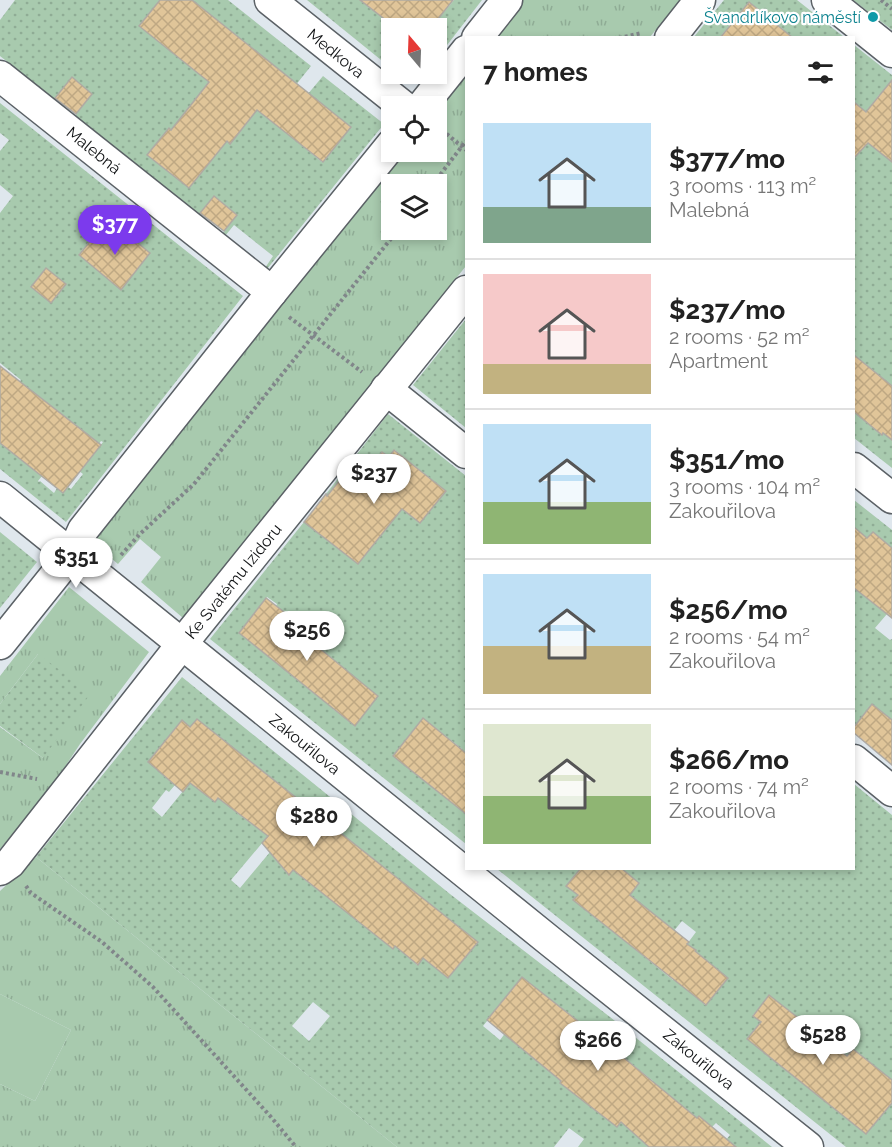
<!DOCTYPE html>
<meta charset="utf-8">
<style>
:root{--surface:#fff;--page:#f2f2f2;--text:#222;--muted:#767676;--line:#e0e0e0;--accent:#7c3aed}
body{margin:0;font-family:Raleway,sans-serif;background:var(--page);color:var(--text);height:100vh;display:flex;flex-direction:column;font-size:22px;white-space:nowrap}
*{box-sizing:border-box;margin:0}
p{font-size:20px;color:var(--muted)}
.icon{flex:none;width:33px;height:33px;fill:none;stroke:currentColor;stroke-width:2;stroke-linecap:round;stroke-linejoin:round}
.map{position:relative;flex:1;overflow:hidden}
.panel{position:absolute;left:465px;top:36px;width:390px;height:834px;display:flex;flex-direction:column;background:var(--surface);border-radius:0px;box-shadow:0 3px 9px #0003}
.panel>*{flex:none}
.needle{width:39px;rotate:341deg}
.fabs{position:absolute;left:381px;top:18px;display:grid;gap:12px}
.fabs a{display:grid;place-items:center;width:66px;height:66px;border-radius:0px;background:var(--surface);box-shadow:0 3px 9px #0003;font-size:30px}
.price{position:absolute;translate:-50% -51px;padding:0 14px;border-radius:21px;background:#fff;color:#222;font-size:20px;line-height:39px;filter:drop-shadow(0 2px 3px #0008)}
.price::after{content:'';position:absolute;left:50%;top:36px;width:18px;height:14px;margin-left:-9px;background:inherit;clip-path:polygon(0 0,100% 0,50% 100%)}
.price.active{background:var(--accent);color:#fff}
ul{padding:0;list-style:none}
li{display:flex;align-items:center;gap:18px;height:150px;padding:0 18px}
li+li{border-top:2px solid var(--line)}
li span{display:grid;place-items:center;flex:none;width:168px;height:120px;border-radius:0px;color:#555}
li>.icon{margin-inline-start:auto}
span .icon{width:72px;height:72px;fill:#fffc;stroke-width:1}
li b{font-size:26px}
h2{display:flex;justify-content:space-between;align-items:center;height:72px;padding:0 18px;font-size:26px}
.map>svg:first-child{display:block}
</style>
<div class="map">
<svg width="892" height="1147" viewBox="0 0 892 1147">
<defs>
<pattern id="grass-tufts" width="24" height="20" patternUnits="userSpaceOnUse" patternTransform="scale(1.5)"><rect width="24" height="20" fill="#a8caae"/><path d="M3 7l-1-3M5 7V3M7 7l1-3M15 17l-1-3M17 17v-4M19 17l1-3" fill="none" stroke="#8fac95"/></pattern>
<pattern id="park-dots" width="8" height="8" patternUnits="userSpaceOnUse" patternTransform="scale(1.5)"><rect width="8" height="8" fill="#a8caae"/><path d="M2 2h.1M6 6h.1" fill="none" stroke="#8fac95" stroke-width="1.8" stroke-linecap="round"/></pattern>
<pattern id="building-cross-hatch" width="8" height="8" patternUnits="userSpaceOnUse" patternTransform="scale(1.5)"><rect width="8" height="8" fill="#e0c599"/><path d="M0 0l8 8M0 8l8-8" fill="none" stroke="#bfa883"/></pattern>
</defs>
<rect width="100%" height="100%" fill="#dfe7ed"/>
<g fill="url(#grass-tufts)" fill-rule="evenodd">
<path d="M523 0H680L650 37 494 38Z"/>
<path d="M466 72V266L183 618 141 582 161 557 140 539 118 564 93 543 403 152H436L437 110ZM392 184H436V230H392Z"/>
<path d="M69 587 149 652 80 744 51 788 0 849V727L43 758 38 654 0 704V676Z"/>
<path d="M36 857 397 1147H0V1084L35 1101 71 1030 0 994V891Z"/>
</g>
<g fill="url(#park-dots)" fill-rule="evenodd">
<path d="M15 0H160L139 26 177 56 221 24 192 0H228L311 66 295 86 307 95 323 76 384 124 267 269 265 268 273 256 234 225 225 236 222 234 237 215 214 196 199 215 75 116 92 94 72 78 54 99 0 56V20ZM200 94 237 113 248 122 230 144 188 109ZM313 97 351 127 322 162 285 132ZM169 128 207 158 185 185 147 155Z"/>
<path d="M307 0H360L372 10 380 0H395L382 17 396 28 398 26 400 28H392L391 68Z"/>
<path d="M454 0H482L437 58 436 28H431Z"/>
<path d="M724 0H797L844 37H778L784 30 749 2 720 37 693 38Z"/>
<path d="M853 0H892V30Z"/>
<path d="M854 45 892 75V106L879 95 866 112 860 107 861 118 854 128Z"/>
<path d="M398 74H424L418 81 414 84 409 83Z"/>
<path d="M0 103 243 296 66 522 0 469V421L16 386 21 380 0 363V213L13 196 0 185V151L9 140 0 133ZM116 225 150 253 121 289 79 254 100 229 107 235ZM101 441 103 442 82 469 79 471 83 474 71 489 68 487 63 493 57 488 54 493 40 481 39 482 38 481 42 476 99 444Z"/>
<path d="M854 142 862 149 868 143 885 156 892 147V385L864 420 882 434 883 433 892 440V468L854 438V369L860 361 854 355Z"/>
<path d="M466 319V428L413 385Z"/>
<path d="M388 414 466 476V757L460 751 462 749 423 718 393 756 466 814V844L210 639 304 522 358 564 379 538 381 515 339 481 327 496 326 494ZM395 450 446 491 420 523 369 483 368 471 382 452 389 457ZM267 597 277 604 276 606 306 629 301 635 316 695 239 633ZM356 680 378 696 355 726 333 709Z"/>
<path d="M854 500 892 530V558L878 547 883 540 873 532 867 538 856 530 854 532Z"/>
<path d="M0 532 37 562 0 608Z"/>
<path d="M854 588 887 614 875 628 890 640 892 639V720L872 704 854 727Z"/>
<path d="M38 654 91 693 43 758 0 726V704Z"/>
<path d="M182 677 450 894 610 1017 772 1147H720L730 1135 716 1123 712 1127 697 1118 669 1096 649 1147H578L584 1139 569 1128 554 1147H397L36 857ZM197 719 221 794 215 802 198 789 196 775 162 817 152 808 166 790 169 792 175 785 148 762 181 721 190 727ZM268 776 329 824 289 875 270 852 240 888 231 880 274 829 260 817 253 825 237 813ZM313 871 328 883 321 892 305 880ZM381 939 477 943 448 978 423 958 417 965 408 957 413 950 400 940 393 949ZM522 978 509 1028 500 1040 483 1026ZM313 1002 330 1016 309 1041 292 1026ZM604 1030 617 1041 612 1048 653 1081 617 1127 560 1083Z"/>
<path d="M854 784 892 815V1080L840 1066 769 996 753 1015 761 1022 748 1039 866 1134 892 1103V1147H846L497 869H584L567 885 578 895 574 900 673 980 696 951 687 944 696 932 682 921 673 932 630 895 639 883 621 869 854 868ZM707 961 728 978 705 1005 685 988Z"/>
</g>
<path fill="#a8caae" d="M0 994 71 1030 35 1101 0 1084Z"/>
<g fill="url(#building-cross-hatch)" stroke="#afaaa3" stroke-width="1.5">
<path d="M160 0H192L351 127 323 162 257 110 230 144 227 141 189 188 147 155 169 128 171 130 209 82 139 26Z"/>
<path d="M360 0H453L431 28H396Z"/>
<path d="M749 2 793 38H720Z"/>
<path d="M72 77 92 94 76 114 55 98Z"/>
<path d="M892 80V162L868 143 854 158V102L866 112Z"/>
<path d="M214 196 237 215 224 231 200 213Z"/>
<path d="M116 225 150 253 121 290 79 255 100 229 107 235Z"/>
<path d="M46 268 66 284 51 303 31 287Z"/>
<path d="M854 355 892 386V440L883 433 882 435 854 412Z"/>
<path d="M0 366 101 445 63 493 0 443Z"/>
<path d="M394 450 446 491 420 523 402 509 358 564 304 522 326 494 327 496 339 481 352 491 382 452 389 457Z"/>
<path d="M854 527 867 538 873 532 892 548V618L854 588Z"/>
<path d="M266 598 306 629 302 634 378 696 355 726 239 633Z"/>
<path d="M872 704 892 720V765L854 733V727Z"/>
<path d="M423 718 466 753V814L393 756Z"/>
<path d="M197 719 478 942 448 978 423 958 418 965 395 946 393 949 293 870 289 875 262 843 268 836 218 798 215 802 190 783 183 792 148 762 182 720 190 727Z"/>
<path d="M581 868H621L639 883 630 895 689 942 687 944 696 950 695 951 728 978 706 1005 573 900 578 895 566 886Z"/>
<path d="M522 977 612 1048 697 1118 699 1116 736 1147H649L621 1122 617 1127 560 1083 561 1081 487 1020Z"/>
<path d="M769 995 847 1056 853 1049 892 1080V1103L866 1134 747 1039 761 1022 753 1016Z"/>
</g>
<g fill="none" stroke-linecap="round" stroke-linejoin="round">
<g stroke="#5b6166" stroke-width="33">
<g id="minor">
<path d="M270 0 403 106"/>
<path d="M827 0 892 52"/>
<path d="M477 38 507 0"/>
<path d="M670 38 700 0"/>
<path d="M0 76 272 292"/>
<path d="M422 106 466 51"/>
<path d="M386 389 466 453"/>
<path d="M854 468 892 498"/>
<path d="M0 497 551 942 808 1147"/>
<path d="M0 644 72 554 83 530 272 292 392 144"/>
<path d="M854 760 892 791"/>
<path d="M0 870 10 863 193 630 466 291"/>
</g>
</g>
<g stroke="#81868a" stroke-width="4" stroke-dasharray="3 3" stroke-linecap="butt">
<path d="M881 0 892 9"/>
<path d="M619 38 642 33"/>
<path d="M442 130 466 150"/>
<path d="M433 184 466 141"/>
<path d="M289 317 362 372"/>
<path d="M121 555 140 534 194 484 398 230"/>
<path d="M0 772 37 779"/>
<path d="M26 886 31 893 102 942 153 987 271 1117 296 1147"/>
</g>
<use href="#minor" stroke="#fff" stroke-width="30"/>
</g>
<circle fill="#0f9aa8" stroke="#fff" stroke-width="2" cx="873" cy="17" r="6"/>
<g text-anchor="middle" stroke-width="4.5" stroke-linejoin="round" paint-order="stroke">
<g font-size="16" fill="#0d838f" stroke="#fff" text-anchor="end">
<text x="861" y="23">Švandrlíkovo náměstí</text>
</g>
<g font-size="16" fill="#0f1113" stroke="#fff">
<text transform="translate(336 53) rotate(39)" y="6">Medkova</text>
<text transform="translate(94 150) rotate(39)" y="6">Malebná</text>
<text transform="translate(233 581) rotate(-51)" y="6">Ke Svatému Izidoru</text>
<text transform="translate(305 744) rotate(39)" y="6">Zakouřilova</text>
<text transform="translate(699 1059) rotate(39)" y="6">Zakouřilova</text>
</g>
</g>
</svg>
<div class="fabs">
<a><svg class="needle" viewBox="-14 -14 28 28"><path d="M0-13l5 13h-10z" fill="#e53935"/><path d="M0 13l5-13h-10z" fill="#767676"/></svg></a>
<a><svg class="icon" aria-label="locate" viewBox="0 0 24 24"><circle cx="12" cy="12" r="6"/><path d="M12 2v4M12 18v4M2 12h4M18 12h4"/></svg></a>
<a><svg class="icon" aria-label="layers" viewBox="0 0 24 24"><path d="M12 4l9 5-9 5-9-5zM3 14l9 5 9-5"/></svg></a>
</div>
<b class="price active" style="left:115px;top:256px">$377</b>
<b class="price" style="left:374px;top:505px">$237</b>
<b class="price" style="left:76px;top:589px">$351</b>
<b class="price" style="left:307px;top:662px">$256</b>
<b class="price" style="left:314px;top:848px">$280</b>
<b class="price" style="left:823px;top:1066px">$528</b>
<b class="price" style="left:598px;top:1072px">$266</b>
<section class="panel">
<h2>7 homes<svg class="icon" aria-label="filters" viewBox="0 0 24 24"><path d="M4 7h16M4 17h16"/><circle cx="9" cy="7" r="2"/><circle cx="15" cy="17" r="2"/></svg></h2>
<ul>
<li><span style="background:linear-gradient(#bfe0f5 70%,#7fa58c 0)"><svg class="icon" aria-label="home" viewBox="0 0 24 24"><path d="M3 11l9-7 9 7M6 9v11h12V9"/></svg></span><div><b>$377/mo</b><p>3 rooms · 113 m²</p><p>Malebná</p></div></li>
<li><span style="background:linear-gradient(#f6c9c9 75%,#c2b280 0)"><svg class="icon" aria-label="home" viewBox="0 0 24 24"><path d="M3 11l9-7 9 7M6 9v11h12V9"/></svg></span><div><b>$237/mo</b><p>2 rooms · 52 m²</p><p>Apartment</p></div></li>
<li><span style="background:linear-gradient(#bfe0f5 65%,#8fb573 0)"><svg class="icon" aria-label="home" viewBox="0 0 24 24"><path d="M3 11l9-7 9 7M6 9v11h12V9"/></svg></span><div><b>$351/mo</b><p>3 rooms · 104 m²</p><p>Zakouřilova</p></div></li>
<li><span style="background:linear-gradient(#bfe0f5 60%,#c2b280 0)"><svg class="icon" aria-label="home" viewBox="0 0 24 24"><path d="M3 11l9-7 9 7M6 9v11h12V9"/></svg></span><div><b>$256/mo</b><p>2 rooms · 54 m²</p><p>Zakouřilova</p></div></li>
<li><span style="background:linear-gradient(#dfe7d0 60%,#8fb573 0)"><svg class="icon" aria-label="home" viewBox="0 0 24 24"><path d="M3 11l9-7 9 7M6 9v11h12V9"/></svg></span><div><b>$266/mo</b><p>2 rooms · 74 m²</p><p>Zakouřilova</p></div></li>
</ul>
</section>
</div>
